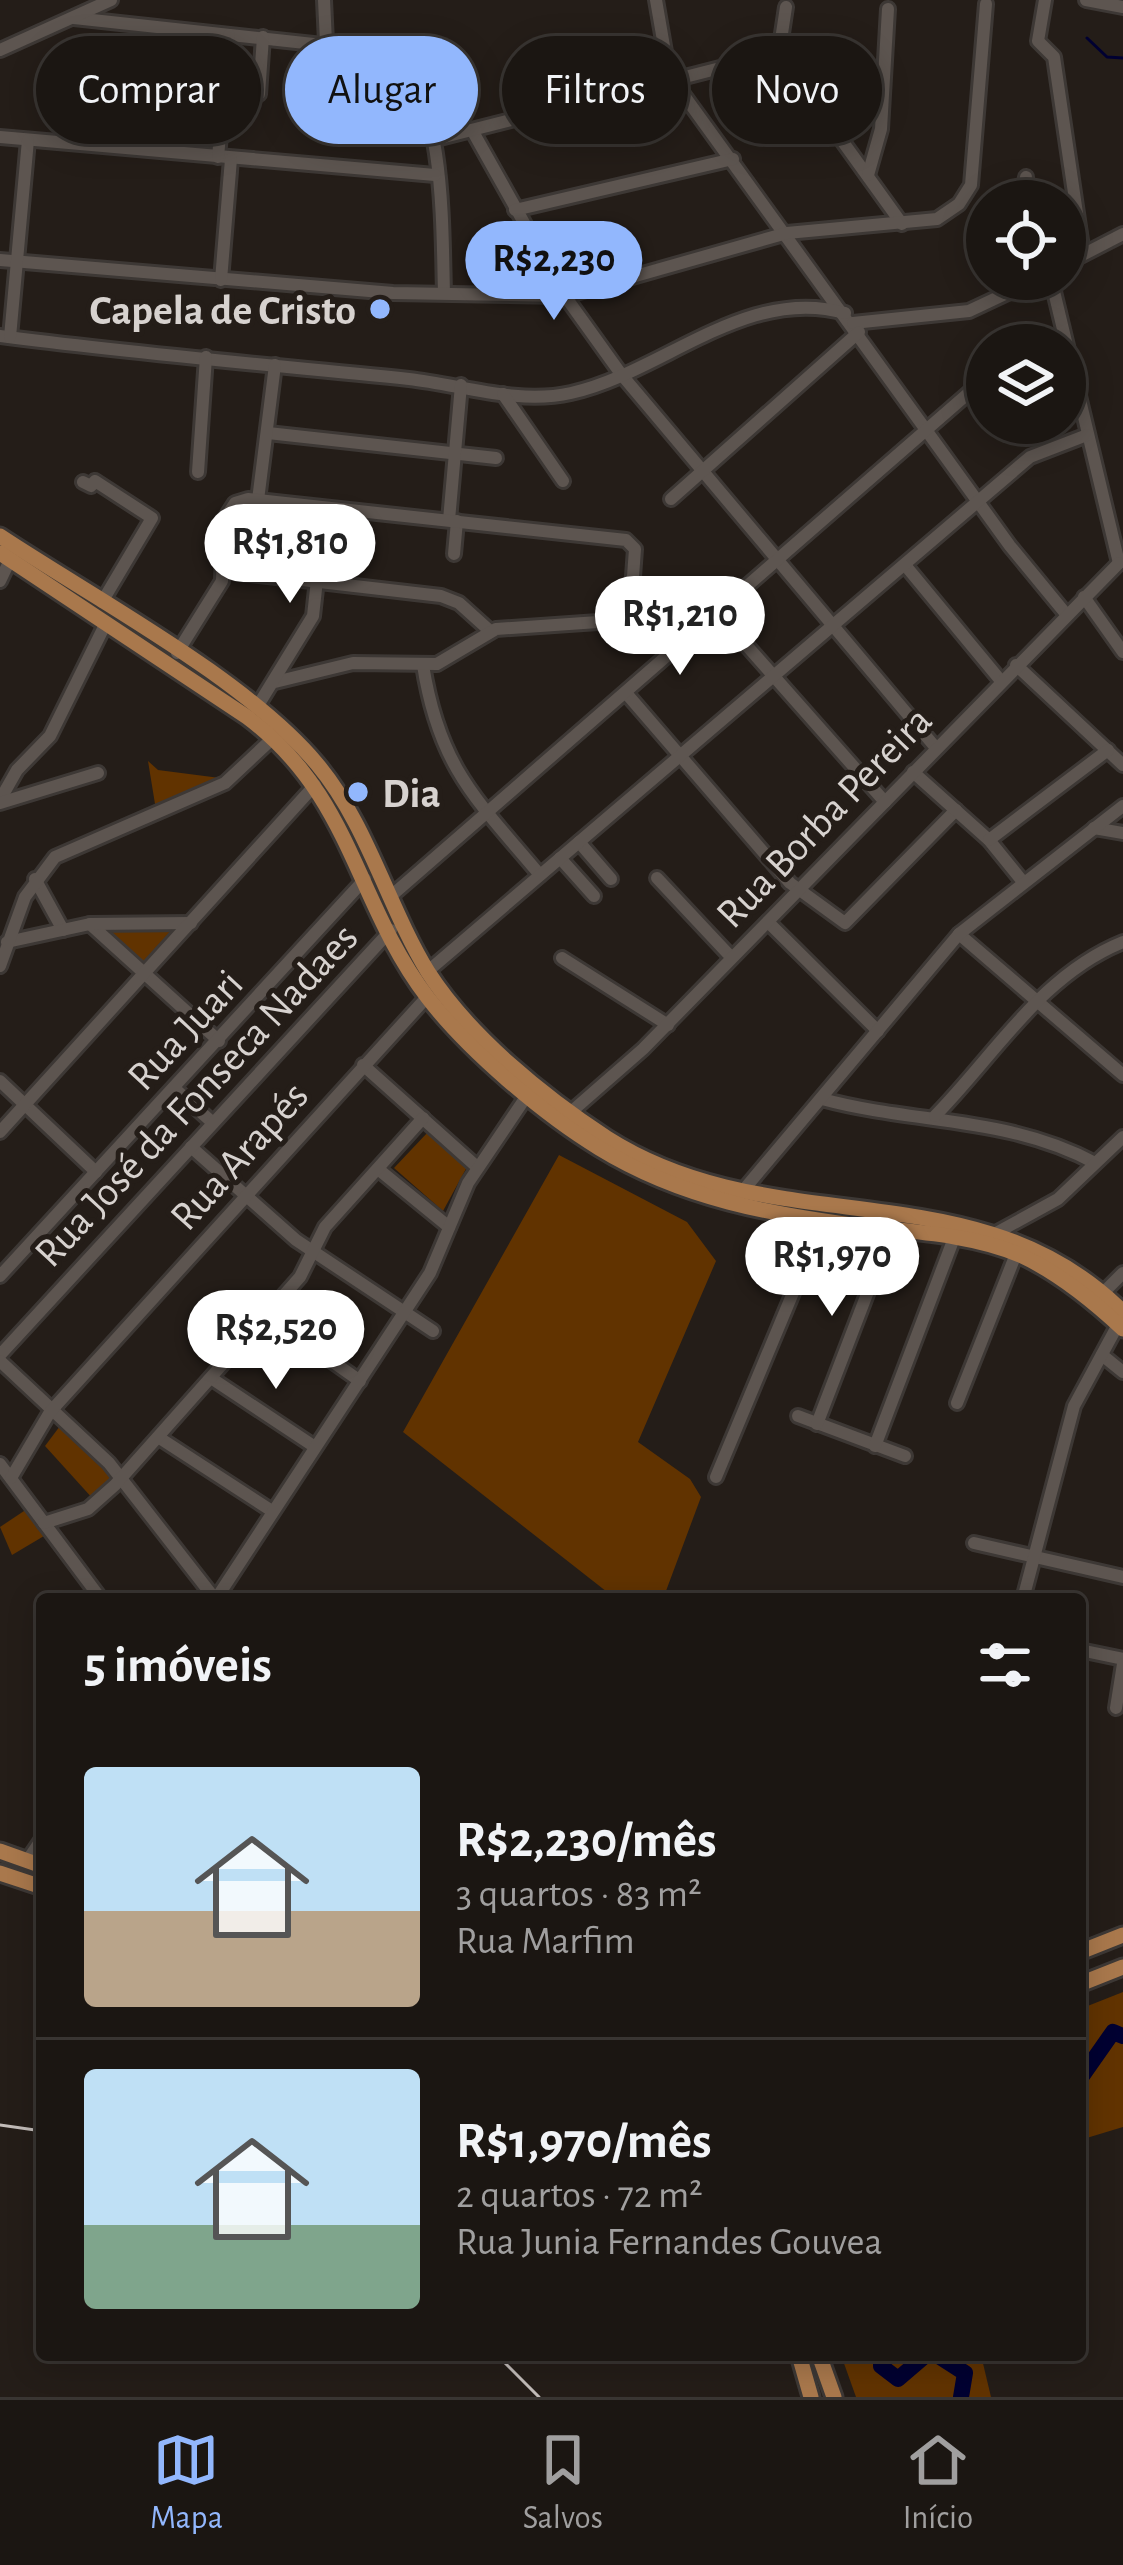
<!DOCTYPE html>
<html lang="pt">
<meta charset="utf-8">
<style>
:root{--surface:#1b1612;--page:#241f1b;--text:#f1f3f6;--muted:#a09f9f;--line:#393532;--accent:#92b7fd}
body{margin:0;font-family:"Alegreya Sans",sans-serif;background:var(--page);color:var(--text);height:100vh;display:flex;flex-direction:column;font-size:45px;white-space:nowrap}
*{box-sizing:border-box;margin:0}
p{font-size:39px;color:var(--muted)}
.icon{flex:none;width:66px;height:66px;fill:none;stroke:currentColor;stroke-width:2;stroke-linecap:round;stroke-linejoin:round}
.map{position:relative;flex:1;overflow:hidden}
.details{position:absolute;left:36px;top:1593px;width:1050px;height:768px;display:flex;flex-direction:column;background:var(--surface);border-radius:12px;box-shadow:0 6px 30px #0003,0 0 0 3px var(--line)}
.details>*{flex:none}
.guide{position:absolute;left:36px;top:36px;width:1053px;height:108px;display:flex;gap:24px}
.tools{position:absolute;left:966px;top:180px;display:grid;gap:24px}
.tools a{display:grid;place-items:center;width:120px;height:120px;border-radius:50%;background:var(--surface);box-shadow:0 6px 30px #0003,0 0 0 3px var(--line);font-size:60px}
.price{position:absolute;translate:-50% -102px;padding:0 27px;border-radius:42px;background:#fff;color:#222;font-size:39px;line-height:78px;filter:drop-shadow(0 3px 6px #0008)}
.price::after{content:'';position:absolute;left:50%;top:72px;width:36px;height:27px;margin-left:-18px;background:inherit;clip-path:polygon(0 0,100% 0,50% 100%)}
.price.current{background:var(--accent);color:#111}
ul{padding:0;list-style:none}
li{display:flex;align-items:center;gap:36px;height:300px;padding:0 48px}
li+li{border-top:3px solid var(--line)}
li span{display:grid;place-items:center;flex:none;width:336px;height:240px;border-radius:12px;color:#555}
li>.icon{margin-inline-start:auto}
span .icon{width:144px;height:144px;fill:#fffc;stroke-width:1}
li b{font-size:51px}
h2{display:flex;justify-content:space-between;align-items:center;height:144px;padding:0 48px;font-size:51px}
.pill{padding:0 42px;border-radius:54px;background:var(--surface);box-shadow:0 6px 30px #0003,0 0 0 3px var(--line);font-size:42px;line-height:108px}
.pill.current{background:var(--accent);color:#111}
.tabs{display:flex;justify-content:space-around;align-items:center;height:168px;border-top:3px solid var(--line);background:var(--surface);font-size:33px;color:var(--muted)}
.tabs a{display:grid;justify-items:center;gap:6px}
.tabs .current{color:var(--accent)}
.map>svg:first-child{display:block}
</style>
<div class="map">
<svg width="1123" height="2397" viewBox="0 0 1123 2397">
<rect width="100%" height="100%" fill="#241d18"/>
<g fill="#613300">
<path d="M148 761 158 770 220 778 156 810Z"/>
<path d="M99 926H183L144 970Z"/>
<path d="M428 1132 467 1167 443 1211 394 1168Z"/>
<path d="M559 1155 687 1222 716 1261 638 1442 690 1479 701 1497 663 1599H616L403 1432Z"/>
<path d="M60 1426 114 1477 94 1500 45 1446Z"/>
<path d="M30 1507 49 1533 12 1555 0 1527Z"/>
<path d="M1123 1992V2127L1080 2140V2009Z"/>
<path d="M841 2355H981L991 2397H856Z"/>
</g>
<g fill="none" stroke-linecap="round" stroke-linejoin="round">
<path stroke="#000031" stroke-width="3" d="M1087 38 1107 57 1123 58"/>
<g stroke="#000031" stroke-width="16">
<path d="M1080 2079 1113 2032 1123 2036"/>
<path d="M881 2355V2366L898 2379 926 2355"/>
<path d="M937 2355 965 2373 961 2397"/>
</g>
<g stroke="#3d3835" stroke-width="18">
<g id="minor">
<path d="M324 0 326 42"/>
<path d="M656 0 669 75"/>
<path d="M1045 0 1038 41 1054 57 1083 254"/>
<path d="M1086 0 1123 7"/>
<path d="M74 18 397 53C445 104 442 225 444 293"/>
<path d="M0 50 111 0"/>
<path d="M779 53 902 224"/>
<path d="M779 53 786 7"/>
<path d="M681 78 779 53"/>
<path d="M675 83 1010 546 1066 614"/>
<path d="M259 94 263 37"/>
<path d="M472 130 565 296 621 374 936 748"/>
<path d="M0 137 435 175"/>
<path d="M432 140 669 80"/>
<path d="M218 157 229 35"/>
<path d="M868 175 881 129 888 9"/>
<path d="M1024 201 1026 177"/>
<path d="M515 210 733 159"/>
<path d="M0 260 393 293 565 296 787 233 937 219 959 204 971 185 986 4"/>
<path d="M1065 264 1123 234"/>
<path d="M1051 279 1119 563"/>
<path d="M221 280 231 159"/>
<path d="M853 323 969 311 1037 279"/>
<path d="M0 336C136 354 273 365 409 379 462 385 518 405 571 393 662 373 746 285 845 313"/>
<path d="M10 337 28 140"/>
<path d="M503 394 563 481"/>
<path d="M268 433 496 458"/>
<path d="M198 472 206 357"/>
<path d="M83 482 91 486 95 481 152 518 102 602"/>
<path d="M671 499 859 332"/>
<path d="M258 500 275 365"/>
<path d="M449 520 461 385"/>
<path d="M454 554 457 521"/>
<path d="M905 565 1001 681"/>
<path d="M225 571 441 596 459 603 490 631"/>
<path d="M0 581 10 560"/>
<path d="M1084 597 1123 652"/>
<path d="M717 612 885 802"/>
<path d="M177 653 222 581 224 520 235 503 248 499 626 540 635 549 630 618"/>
<path d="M423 665C439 767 476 799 540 875"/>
<path d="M1016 665 1123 765"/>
<path d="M275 682 353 663 437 664 496 629 670 617 695 633"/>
<path d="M626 693 790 883 845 923 956 810"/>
<path d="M257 707 313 616 325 508"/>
<path d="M913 772 989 840 1023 882"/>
<path d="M0 800 17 770 50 736 106 623"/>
<path d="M0 803 98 773"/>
<path d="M1094 828 1123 833"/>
<path d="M989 840 1108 750"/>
<path d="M579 842 611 879"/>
<path d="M560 858 594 896"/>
<path d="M657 878 731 957"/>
<path d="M35 879 63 930"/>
<path d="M391 896 987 377"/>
<path d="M768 922 878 1031"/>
<path d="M90 924 219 1041"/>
<path d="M959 934 1123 1075"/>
<path d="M7 942 90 924 191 923"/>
<path d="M562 958 668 1025"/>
<path d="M0 966 25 897 55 857 225 783 273 738"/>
<path d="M428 971 1030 457 1087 435"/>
<path d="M363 1065 477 1167"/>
<path d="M0 1081 96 1172"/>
<path d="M174 1088 213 1123"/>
<path d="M822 1099C914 1124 1008 1116 1095 1163"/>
<path d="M571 1112 643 1049 1119 563"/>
<path d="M935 1116C995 1055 1041 975 1123 942"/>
<path d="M0 1132 315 785"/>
<path d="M191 1147 296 1240 433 1331"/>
<path d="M378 1169 449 1227"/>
<path d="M741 1193 959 934 1123 806"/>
<path d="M998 1232 1058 1199 1123 1137"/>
<path d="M0 1276 365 879"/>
<path d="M1103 1293 1123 1273"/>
<path d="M268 1316 360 1381"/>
<path d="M0 1355 391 930"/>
<path d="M1102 1355 1123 1372"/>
<path d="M0 1361 109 1463 215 1599"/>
<path d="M211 1378 315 1447"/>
<path d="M957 1403 1016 1254"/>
<path d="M798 1416 905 1456"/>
<path d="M817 1424 892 1229"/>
<path d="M158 1437 272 1511"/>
<path d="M875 1446 954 1238"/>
<path d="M0 1464 101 1599"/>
<path d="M716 1477 823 1221"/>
<path d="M11 1478 50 1412 427 997"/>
<path d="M44 1523 88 1509 115 1485 300 1277 325 1227 423 1118"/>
<path d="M974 1543 1123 1577"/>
<path d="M216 1599 430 1273 468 1183 530 1091"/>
<path d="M1023 1599 1074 1406 1121 1319"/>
<path d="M1080 1650 1123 1659"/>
<path d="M1116 1708 1123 1664"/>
<path d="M27 1861 42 1839"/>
</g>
</g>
<g stroke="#3d3835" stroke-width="21">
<g id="major">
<path d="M0 536C95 599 246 679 317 764 368 825 387 905 428 972 469 1036 544 1097 607 1138 775 1245 977 1166 1123 1312"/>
<path d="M0 553 247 717C353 796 355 903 428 998 468 1050 543 1114 599 1148 682 1199 773 1215 868 1227 917 1232 973 1235 1020 1255 1059 1273 1092 1300 1123 1329"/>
<path d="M0 1851 42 1866"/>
<path d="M0 1873 42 1887"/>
<path d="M1080 1952 1123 1935"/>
<path d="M1080 1984 1123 1967"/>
<path d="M799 2355 811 2397"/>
<path d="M819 2355 834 2397"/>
</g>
</g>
<use href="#minor" stroke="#5d5550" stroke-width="12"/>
<use href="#major" stroke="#a9784c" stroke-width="15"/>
<g stroke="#c2bcb9" stroke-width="3">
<path d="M0 2125 42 2131"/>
<path d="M497 2355 539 2397"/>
</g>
</g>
<g fill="#92b7fd" stroke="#241d18" stroke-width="4.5">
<circle cx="380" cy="309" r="12"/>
<circle cx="358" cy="792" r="12"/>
</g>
<g text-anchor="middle" stroke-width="10" stroke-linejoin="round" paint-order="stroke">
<g font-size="42" font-weight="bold" fill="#d7d2cf" stroke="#241d18" text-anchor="end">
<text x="356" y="324">Capela de Cristo</text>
<text x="382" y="807" text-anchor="start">Dia</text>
</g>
<g font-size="42" fill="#d7d2cf" stroke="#241d18">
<text transform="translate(823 816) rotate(-46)" y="15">Rua Borba Pereira</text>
<text transform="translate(184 1029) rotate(-47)" y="15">Rua Juari</text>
<text transform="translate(195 1094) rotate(-47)" y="15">Rua José da Fonseca Nadaes</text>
<text transform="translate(238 1155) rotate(-48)" y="15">Rua Arapés</text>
</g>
</g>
</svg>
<div class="tools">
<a><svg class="icon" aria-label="locate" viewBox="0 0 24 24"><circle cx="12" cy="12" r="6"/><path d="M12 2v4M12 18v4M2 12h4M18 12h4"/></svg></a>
<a><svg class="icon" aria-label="layers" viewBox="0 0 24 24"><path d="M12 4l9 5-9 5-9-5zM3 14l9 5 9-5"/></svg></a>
</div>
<b class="price current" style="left:554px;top:323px">R$2,230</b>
<b class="price" style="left:290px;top:606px">R$1,810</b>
<b class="price" style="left:680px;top:678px">R$1,210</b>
<b class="price" style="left:832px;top:1319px">R$1,970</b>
<b class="price" style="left:276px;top:1392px">R$2,520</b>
<div class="guide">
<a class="pill">Comprar</a>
<a class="pill current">Alugar</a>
<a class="pill">Filtros</a>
<a class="pill">Novo</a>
</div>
<section class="details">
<h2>5 imóveis<svg class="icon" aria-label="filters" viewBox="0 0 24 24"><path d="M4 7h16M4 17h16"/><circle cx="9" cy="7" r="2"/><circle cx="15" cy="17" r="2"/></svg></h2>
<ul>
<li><span style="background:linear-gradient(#bfe0f5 60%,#b9a48a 0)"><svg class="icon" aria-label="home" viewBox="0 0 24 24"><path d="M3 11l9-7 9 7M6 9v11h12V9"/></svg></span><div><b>R$2,230/mês</b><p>3 quartos · 83 m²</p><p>Rua Marfim</p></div></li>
<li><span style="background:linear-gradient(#bfe0f5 65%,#7fa58c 0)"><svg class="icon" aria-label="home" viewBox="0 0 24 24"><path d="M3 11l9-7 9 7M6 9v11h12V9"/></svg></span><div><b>R$1,970/mês</b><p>2 quartos · 72 m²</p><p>Rua Junia Fernandes Gouvea</p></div></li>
</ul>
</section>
</div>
<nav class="tabs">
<a class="current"><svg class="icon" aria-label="map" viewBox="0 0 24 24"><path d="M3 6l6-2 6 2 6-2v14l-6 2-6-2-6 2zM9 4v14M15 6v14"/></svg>Mapa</a>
<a><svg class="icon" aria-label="saved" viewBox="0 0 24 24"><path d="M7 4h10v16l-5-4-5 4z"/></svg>Salvos</a>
<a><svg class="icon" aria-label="home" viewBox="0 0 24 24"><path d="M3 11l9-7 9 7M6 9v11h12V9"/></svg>Início</a>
</nav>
